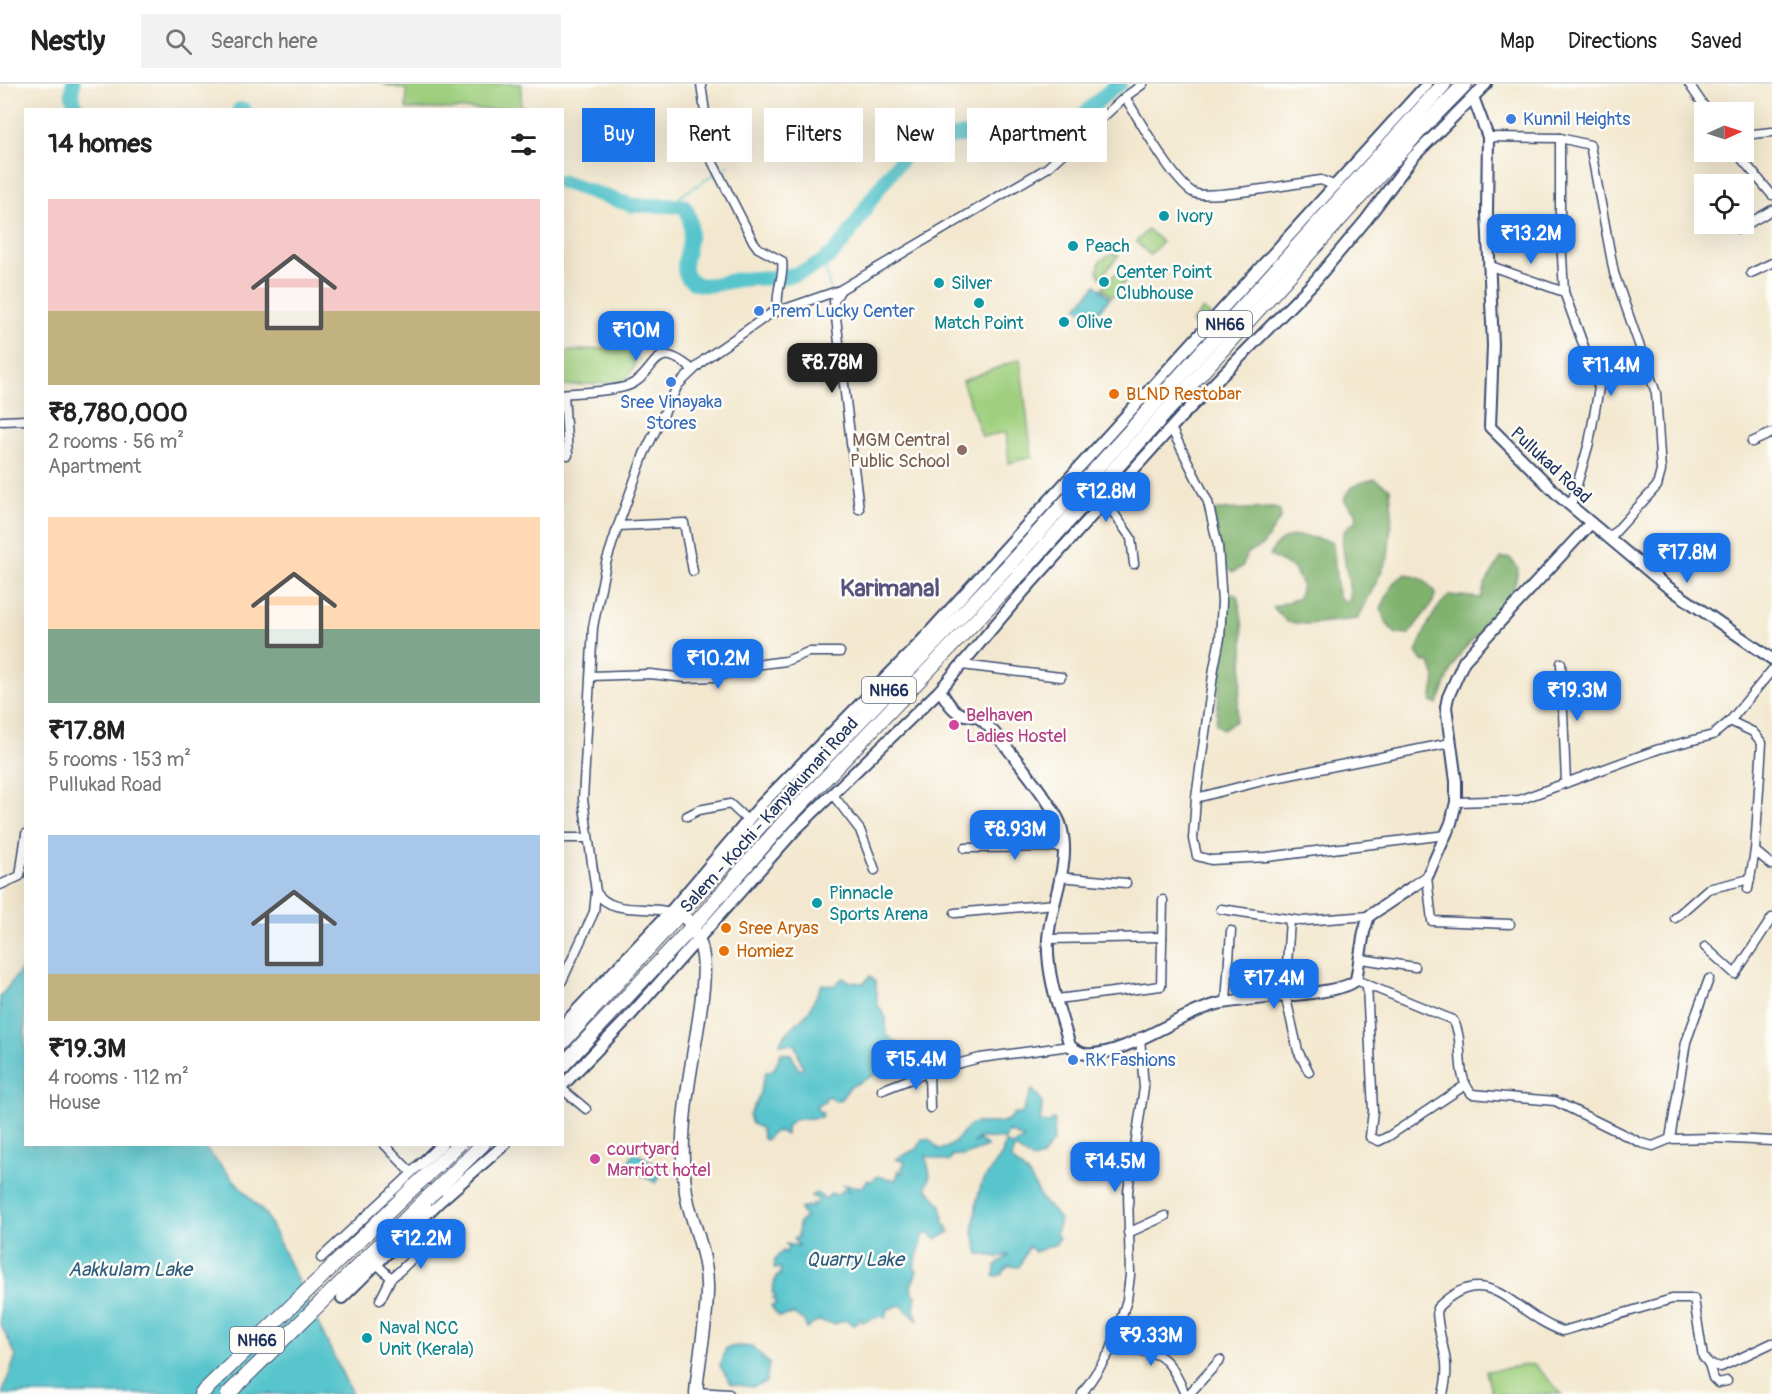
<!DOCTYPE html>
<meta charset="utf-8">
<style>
:root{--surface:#fff;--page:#f2f2f2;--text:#222;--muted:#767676;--line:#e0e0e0;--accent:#1a73e8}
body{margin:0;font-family:Pangolin,sans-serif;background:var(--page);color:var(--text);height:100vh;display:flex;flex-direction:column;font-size:22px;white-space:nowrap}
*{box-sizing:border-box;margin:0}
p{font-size:20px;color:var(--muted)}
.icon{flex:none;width:33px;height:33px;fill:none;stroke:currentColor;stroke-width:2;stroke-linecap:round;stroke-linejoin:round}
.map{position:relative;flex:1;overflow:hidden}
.side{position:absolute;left:24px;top:24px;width:540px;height:1038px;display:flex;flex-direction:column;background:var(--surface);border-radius:0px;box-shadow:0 6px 24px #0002}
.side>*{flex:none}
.hud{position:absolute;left:582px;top:24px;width:570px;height:54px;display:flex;gap:12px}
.needle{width:39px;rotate:87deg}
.fabs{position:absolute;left:1694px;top:18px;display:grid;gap:12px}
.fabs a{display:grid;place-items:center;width:60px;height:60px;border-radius:0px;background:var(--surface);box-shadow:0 6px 24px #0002;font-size:30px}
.price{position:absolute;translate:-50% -51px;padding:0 14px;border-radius:12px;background:var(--accent);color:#fff;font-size:20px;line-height:39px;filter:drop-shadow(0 2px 3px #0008)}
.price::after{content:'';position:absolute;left:50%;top:36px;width:18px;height:14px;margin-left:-9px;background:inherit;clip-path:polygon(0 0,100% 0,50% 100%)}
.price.on{background:#222;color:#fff}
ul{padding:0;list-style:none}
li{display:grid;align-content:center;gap:12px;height:318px;padding:0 24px}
li span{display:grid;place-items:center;height:186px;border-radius:0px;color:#555}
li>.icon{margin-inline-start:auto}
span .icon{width:108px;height:108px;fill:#fffc;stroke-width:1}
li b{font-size:26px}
h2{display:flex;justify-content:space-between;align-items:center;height:72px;padding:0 24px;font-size:26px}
.pill{padding:0 21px;border-radius:0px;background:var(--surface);box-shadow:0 6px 24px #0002;font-size:21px;line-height:54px}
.pill.on{background:var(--accent);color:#fff}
header{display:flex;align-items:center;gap:36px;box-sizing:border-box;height:84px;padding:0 30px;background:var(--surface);border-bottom:2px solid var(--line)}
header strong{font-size:28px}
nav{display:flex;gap:33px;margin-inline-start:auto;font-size:21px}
.search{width:420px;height:54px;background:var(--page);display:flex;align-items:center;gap:15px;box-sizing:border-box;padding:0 21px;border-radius:0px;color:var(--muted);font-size:22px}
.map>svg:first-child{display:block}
</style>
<header>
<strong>Nestly</strong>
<div class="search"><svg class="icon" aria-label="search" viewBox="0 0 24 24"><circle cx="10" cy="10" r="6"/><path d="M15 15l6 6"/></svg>Search here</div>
<nav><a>Map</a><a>Directions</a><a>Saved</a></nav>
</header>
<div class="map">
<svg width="1772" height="1310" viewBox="0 0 1772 1310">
<rect width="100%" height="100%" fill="#fdfcf7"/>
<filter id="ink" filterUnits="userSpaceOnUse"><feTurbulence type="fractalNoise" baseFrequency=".0167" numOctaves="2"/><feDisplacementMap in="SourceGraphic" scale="12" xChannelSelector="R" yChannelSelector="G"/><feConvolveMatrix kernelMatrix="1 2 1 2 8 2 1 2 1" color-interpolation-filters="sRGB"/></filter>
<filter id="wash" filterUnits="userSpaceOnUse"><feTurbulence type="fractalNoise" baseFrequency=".008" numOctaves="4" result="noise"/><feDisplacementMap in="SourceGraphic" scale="24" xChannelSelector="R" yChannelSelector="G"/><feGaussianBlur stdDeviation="1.35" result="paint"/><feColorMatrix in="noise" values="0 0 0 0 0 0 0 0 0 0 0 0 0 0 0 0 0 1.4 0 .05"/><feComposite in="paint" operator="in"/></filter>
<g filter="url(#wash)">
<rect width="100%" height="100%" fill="#f3e8cf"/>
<g fill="#a0d07f" stroke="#5e806e" stroke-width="1.5">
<path d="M383 0H521V25H406L407 6Z"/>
<path d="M1148 145 1162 158 1150 171 1136 158Z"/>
<path d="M1112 170 1119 171 1100 194 1098 186 1100 177Z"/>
<path d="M1116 189 1125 197 1112 213 1102 204Z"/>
<path d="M1203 225 1210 231 1197 245 1191 239Z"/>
<path d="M635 261 634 284 623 298 563 302V268Z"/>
<path d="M1020 275 1032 373 1009 379 1006 348 982 353 962 297Z"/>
<path d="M1534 1280 1562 1310H1492L1486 1287Z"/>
</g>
<g fill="#80b26e" stroke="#4e7066" stroke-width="1.5">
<path d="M1375 395 1390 405 1392 430 1388 474 1358 535 1307 540 1287 538 1273 523 1299 514 1302 501 1294 485 1270 472C1281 442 1309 453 1333 458L1338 512 1345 518 1350 516C1352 498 1337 457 1345 446 1348 442 1353 439 1357 436L1356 429 1344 416C1347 401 1363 398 1375 395Z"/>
<path d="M1273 424 1280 426 1281 433 1263 461 1248 469 1242 483 1233 488 1223 481 1212 432 1216 426Z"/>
<path d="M1501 474H1510L1518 484C1513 527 1485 538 1461 569 1451 582 1445 605 1437 620L1431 618 1435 594 1430 579 1422 577 1416 568C1424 549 1433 524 1450 511L1481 514 1485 500Z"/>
<path d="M1406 490 1422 495 1436 508 1432 520 1408 551 1396 550 1386 539 1381 524 1394 498Z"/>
<path d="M1230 508 1237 512C1249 551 1241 598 1236 637L1223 645 1216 640 1225 545 1224 513Z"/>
</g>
<g fill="#58c5cc" stroke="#3a7a95" stroke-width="1.5">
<path d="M1096 201 1110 214 1091 236 1077 223Z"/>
<path d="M25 881 26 1060 202 1061 266 1131 352 1310H2L16 1272 0 1239V913Z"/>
<path d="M870 892 876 899 877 920 886 934V951L900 961 912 977 911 982 888 979V984L850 1003 841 1015 835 1017 829 1012 826 1013 825 1018 819 1019 816 1025 823 1029 821 1033 793 1036 786 1044V1051C776 1045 773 1047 766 1056L763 1055 761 1044 752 1040 749 1031 757 1017 766 988 774 985 781 969 791 970 799 986 803 984 795 960H780L782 954 809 927 822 900 834 902 843 894 851 898 864 899Z"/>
<path d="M1032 1006C1044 1015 1043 1022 1040 1038L1049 1039 1054 1035 1055 1038 1053 1057 1042 1073 1033 1076 1017 1065 1013 1066 1012 1076 1029 1091 1043 1117 1060 1135 1056 1150 1059 1154 1056 1160 1035 1168 1029 1162 1019 1183 1009 1182 1001 1191 994 1192 995 1182 1009 1171 998 1173 979 1170 973 1149 977 1116 982 1098 1002 1071 1005 1058 1012 1062 1024 1055 1009 1047 1005 1055 978 1054 973 1060 978 1056 986 1060 987 1063 963 1072 953 1071 949 1078 926 1072 930 1091 926 1104 941 1121 944 1139 950 1148 936 1155 929 1149 924 1150 914 1183 917 1187 911 1202 912 1210 916 1211 914 1226 918 1237 901 1221 888 1225 886 1234 881 1232 863 1238 862 1234 854 1241 846 1236 835 1240 817 1237 807 1245 804 1237 794 1230 779 1233 771 1222 776 1220 772 1214 776 1213 772 1208 776 1193 780 1191 781 1184 774 1185 775 1175 783 1167 786 1169 788 1163 786 1160 798 1162 794 1155 798 1153 799 1139 805 1134 800 1125 807 1122 812 1124V1119L816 1120 819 1116 811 1112 816 1109 826 1115 831 1109 836 1111 843 1106 849 1107 843 1101 862 1103 868 1096 872 1097 877 1092 896 1096 899 1086 900 1089 903 1088 902 1084 905 1078 896 1075 918 1064 922 1055H929L938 1065C956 1065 959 1049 971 1040 988 1035 1002 1046 1015 1029L1022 1030Z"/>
<path d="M634 1068 664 1085 656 1099 626 1082Z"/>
<path d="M738 1262 753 1263 769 1280 766 1298 752 1303 731 1300 720 1282 726 1264Z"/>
</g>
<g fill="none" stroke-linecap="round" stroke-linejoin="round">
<g stroke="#58c5cc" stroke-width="2">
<path d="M671 123 682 111 729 81"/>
<path d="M824 179 830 204"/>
</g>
<g stroke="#58c5cc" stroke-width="15">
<path d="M73 0 72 9 76 26"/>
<path d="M239 26H244"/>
<path d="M562 98 631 121 684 122C703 150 674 182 689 195 701 207 722 198 737 196 757 193 777 196 796 190 840 176 851 146 874 111 886 93 901 77 914 60L963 51 1027 64 1059 53 1108 8 1120 0"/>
</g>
</g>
</g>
<g filter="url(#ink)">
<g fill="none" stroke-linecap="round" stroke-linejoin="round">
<g stroke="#3b4b6f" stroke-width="11">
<g id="minor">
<path d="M701 0 712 77 753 157 758 164 782 177C785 193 775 205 778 226"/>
<path d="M1689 0 1708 28"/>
<path d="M1125 13C1139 35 1174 99 1194 109 1209 116 1299 99 1321 96L1333 101"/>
<path d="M1743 51 1772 48"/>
<path d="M1488 53 1560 54 1590 61 1614 189 1656 309 1661 387 1657 402 1609 455"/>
<path d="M1560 54V136L1564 208 1599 304 1589 359 1571 422"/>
<path d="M1736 68 1772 111"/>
<path d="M1739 145 1772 126"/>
<path d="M1488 181 1564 208"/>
<path d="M1751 189 1772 179"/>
<path d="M840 207 834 217 859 425"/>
<path d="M562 310C582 308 605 308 624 303 659 294 649 249 693 286"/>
<path d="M564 310 568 371"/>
<path d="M2 337 26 336"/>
<path d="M1172 346 1208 418 1218 462 1222 518 1220 554 1214 584 1196 714 1193 755 1197 772 1211 776 1267 773 1446 751"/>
<path d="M1752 358 1772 349"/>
<path d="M1106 418 1131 454 1134 480"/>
<path d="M618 442 684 439 693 487"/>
<path d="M1561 579 1566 699"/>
<path d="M962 581 1061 593"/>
<path d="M591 592 650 590 686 594 714 593 762 580 786 577 808 568H840"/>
<path d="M1730 637 1753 648 1762 659 1755 767 1748 805"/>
<path d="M833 711 860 746 875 786"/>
<path d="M1196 714 1270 695 1450 659"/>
<path d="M1456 718 1519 716 1659 665 1713 651 1730 637 1772 586"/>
<path d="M687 732 699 726 730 720 748 737"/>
<path d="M562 754H587"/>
<path d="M965 764 1065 763"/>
<path d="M1755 767 1772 781"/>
<path d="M1059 793 1126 799"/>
<path d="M1427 793 1432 837 1510 840"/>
<path d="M0 801 20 792 26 750"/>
<path d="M1221 825 1302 837 1369 832"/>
<path d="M670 828C646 821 612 832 596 808L583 715 593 543 606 479 618 442 644 370 678 301 705 275 770 230 840 206 1047 84 1125 13 1143 0"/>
<path d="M955 829 1055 820"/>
<path d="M1675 834 1708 805 1750 795"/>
<path d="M1290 836 1285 910 1298 967 1309 988"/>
<path d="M1048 855 1162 853"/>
<path d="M1705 863 1735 890 1772 834"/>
<path d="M1361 875 1415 883"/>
<path d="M1356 896 1453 936C1466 958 1453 989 1472 1010L1555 1017 1641 1059 1653 1062 1670 1055 1713 1054 1772 1057"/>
<path d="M562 897 594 828 596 808"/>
<path d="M1367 900 1373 1027 1370 1053 1379 1057 1389 1052 1464 1002"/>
<path d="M1057 915 1161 902 1163 816"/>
<path d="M1226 918 1231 847"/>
<path d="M929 989 930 1024"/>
<path d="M562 1005 586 1025"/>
<path d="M882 1006 937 985 980 974 1070 962"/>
<path d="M1670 1055 1686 958 1709 895"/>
<path d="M384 1060 434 1112"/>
<path d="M1128 1149 1165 1132"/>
<path d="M321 1174 412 1089"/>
<path d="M377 1180 391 1194 380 1216"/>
<path d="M391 1194C408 1182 420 1161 440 1157"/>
<path d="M1111 1266C1158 1266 1166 1266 1185 1310"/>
<path d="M1709 1280 1713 1294 1718 1299 1727 1297"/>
<path d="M696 1308 729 1310"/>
<path d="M1082 1310 1111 1266 1127 1216 1130 1191 1128 1107 1144 1004 1140 953"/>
<path d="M1189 1310 1220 1276"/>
<path d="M1443 1310C1453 1270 1437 1260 1437 1224 1489 1172 1513 1231 1563 1247L1672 1215H1694L1703 1273 1709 1280 1721 1283 1772 1259"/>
</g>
</g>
<g stroke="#3b4b6f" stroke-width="14">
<g id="tertiary">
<path d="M1473 13 1488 53 1487 129 1493 261 1490 343 1559 412 1665 501 1772 575"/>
<path d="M940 606C946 615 951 626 961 630 967 632 974 631 979 634 994 644 1053 721 1060 739 1073 779 1051 814 1048 855 1046 891 1060 928 1070 962 1074 965 1080 969 1086 970 1124 973 1180 929 1218 920 1246 913 1341 912 1356 896L1364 848 1369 832 1427 793 1451 739 1456 718V697L1446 623 1448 613 1464 577 1590 440"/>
<path d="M682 830 670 828 761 721 916 563 1427 0"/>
<path d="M562 942 670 828"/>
<path d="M562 1002 628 934 795 746 940 606 1023 508 1180 334 1314 198 1366 136 1413 73 1486 0"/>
<path d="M412 1089 442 1060"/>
<path d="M342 1214 439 1118 505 1060"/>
</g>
</g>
<g stroke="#3b4b6f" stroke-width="15">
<path id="secondary" d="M682 830C710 859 705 891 700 928 693 978 681 1026 683 1077 684 1092 685 1112 690 1126 698 1153 708 1178 707 1206 707 1240 698 1276 696 1310"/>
</g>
<g stroke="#3b4b6f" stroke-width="16">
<g id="trunk">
<path d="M562 959 770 731 1008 482 1444 0"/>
<path d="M562 982 693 842 783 739 1020 490 1422 44 1465 0"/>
<path d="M426 1092 459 1060"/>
<path d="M437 1105 483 1060"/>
<path d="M201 1310 415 1102"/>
<path d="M228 1310 426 1115"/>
</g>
</g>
<use href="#minor" stroke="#fff" stroke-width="8"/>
<use href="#tertiary" stroke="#fff" stroke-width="10"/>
<use href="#secondary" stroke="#fff" stroke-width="12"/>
<use href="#trunk" stroke="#fff" stroke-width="14"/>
<g stroke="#3b4b6f" stroke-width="16" stroke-linecap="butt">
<g id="trunk-bridge">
<path d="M415 1102 426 1092"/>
<path d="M426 1115 437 1105"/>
</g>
</g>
<use href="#trunk-bridge" stroke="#fff" stroke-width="14"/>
</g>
</g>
<g fill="#3f7fe0" stroke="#fdfcf7" stroke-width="2">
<circle cx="1511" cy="35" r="6"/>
<circle cx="759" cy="227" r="6"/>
<circle cx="671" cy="298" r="6"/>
<circle cx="1073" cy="976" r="6"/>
</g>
<g fill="#0f9aa8" stroke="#fdfcf7" stroke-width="2">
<circle cx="1164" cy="132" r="6"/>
<circle cx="1073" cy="162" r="6"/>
<circle cx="1104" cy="198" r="6"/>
<circle cx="939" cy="199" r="6"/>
<circle cx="979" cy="219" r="6"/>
<circle cx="1064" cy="238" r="6"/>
<circle cx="817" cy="819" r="6"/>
<circle cx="367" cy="1254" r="6"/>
</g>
<g fill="#e8710a" stroke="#fdfcf7" stroke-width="2">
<circle cx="1114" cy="310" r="6"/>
<circle cx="726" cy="844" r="6"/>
<circle cx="724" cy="867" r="6"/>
</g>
<circle fill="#8d6e63" stroke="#fdfcf7" stroke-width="2" cx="962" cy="366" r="6"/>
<g fill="#d1479c" stroke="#fdfcf7" stroke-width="2">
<circle cx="954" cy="641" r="6"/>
<circle cx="595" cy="1075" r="6"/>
</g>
<g text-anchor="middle" stroke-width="5" stroke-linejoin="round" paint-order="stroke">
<g fill="#fdfcf7" stroke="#5f6c8c" stroke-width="1.5">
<rect x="1198" y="227" width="54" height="26" rx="4.5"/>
<rect x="862" y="593" width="54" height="26" rx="4.5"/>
<rect x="230" y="1243" width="54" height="26" rx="4.5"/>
</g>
<g font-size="16" font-weight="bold" fill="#1b2f5e">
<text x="1225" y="246">NH66</text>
<text x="889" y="612">NH66</text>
<text x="257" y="1262">NH66</text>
</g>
<g font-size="18" fill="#366cbe" stroke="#fdfcf7" text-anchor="start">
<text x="1523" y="41">Kunnil Heights</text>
<text x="771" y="233">Prem Lucky Center</text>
<text x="671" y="324" text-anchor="middle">Sree Vinayaka<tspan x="671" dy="21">Stores</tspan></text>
<text x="1085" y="982">RK Fashions</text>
</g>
<g font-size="18" fill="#0d838f" stroke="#fdfcf7" text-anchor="start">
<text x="1176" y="138">Ivory</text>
<text x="1085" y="168">Peach</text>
<text x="1116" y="194">Center Point<tspan x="1116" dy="21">Clubhouse</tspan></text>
<text x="951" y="205">Silver</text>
<text x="1076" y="244">Olive</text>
<text x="979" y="245" text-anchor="middle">Match Point</text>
<text x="829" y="815">Pinnacle<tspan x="829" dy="21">Sports Arena</tspan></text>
<text x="379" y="1250">Naval NCC<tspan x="379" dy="21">Unit (Kerala)</tspan></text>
</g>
<g font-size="18" fill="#c56008" stroke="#fdfcf7" text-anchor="start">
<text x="1126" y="316">BLND Restobar</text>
<text x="738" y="850">Sree Aryas</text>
<text x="736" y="873">Homiez</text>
</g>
<g font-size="18" fill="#785e54" stroke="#fdfcf7" text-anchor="end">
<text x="950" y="362">MGM Central<tspan x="950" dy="21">Public School</tspan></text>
</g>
<g font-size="18" fill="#1b2f5e" stroke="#fdfcf7">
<text transform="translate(1551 381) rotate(43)" y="6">Pullukad Road</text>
<text transform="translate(769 731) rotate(-48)" y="6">Salem - Kochi - Kanyakumari Road</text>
</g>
<g font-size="18" fill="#b23c85" stroke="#fdfcf7" text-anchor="start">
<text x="966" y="637">Belhaven<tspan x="966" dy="21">Ladies Hostel</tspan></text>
<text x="607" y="1071">courtyard<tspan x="607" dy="21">Marriott hotel</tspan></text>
</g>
<g font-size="20" font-style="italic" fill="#2d5c7f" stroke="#fdfcf7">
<text x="855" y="1182">Quarry Lake</text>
<text x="130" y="1192">Aakkulam Lake</text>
</g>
<g font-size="24" font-weight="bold" fill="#58547f" stroke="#fdfcf7">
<text x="890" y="512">Karimanal</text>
</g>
</g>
</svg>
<div class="fabs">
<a><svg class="needle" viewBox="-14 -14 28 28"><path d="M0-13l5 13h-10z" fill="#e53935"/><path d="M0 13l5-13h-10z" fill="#767676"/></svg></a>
<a><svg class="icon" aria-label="locate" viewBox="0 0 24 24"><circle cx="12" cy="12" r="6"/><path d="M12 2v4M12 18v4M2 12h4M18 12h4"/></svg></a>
</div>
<b class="price" style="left:1531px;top:181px">₹13.2M</b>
<b class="price" style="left:636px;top:278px">₹10M</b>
<b class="price on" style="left:832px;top:310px">₹8.78M</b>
<b class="price" style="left:1611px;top:313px">₹11.4M</b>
<b class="price" style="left:1106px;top:439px">₹12.8M</b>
<b class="price" style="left:1687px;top:500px">₹17.8M</b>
<b class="price" style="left:718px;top:606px">₹10.2M</b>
<b class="price" style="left:1577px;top:638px">₹19.3M</b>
<b class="price" style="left:1015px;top:777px">₹8.93M</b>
<b class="price" style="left:1274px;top:926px">₹17.4M</b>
<b class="price" style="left:916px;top:1007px">₹15.4M</b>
<b class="price" style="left:1115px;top:1109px">₹14.5M</b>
<b class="price" style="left:421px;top:1186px">₹12.2M</b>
<b class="price" style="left:1151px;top:1283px">₹9.33M</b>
<div class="hud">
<a class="pill on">Buy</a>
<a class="pill">Rent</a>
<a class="pill">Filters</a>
<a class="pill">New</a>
<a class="pill">Apartment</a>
</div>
<section class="side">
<h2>14 homes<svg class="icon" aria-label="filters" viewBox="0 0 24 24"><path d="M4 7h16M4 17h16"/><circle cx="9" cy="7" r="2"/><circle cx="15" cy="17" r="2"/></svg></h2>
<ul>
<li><span style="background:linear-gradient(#f6c9c9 60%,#c2b280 0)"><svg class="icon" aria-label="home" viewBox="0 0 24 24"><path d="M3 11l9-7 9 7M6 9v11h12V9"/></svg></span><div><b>₹8,780,000</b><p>2 rooms · 56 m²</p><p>Apartment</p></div></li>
<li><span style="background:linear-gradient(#ffd9b3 60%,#7fa58c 0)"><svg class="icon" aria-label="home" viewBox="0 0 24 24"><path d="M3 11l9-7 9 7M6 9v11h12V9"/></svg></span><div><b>₹17.8M</b><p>5 rooms · 153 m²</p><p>Pullukad Road</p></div></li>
<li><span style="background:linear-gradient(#a9c7e8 75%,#c2b280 0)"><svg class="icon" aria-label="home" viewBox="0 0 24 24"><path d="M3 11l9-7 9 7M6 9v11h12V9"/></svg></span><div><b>₹19.3M</b><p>4 rooms · 112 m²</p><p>House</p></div></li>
</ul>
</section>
</div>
